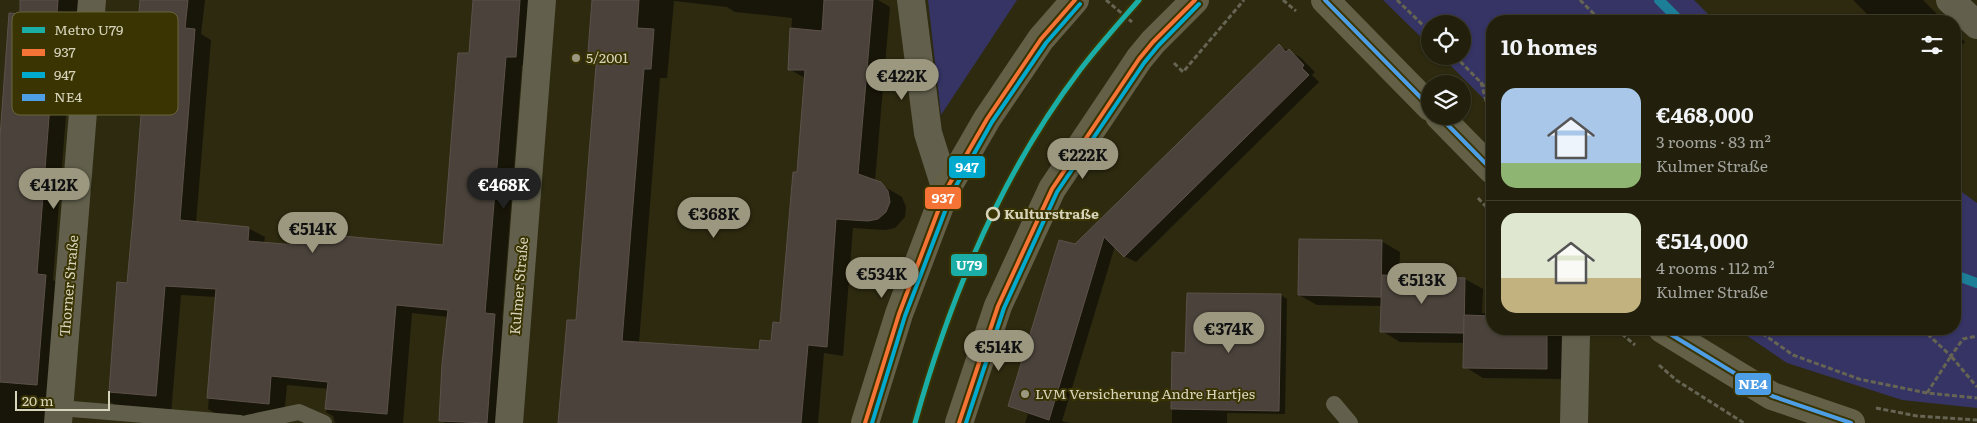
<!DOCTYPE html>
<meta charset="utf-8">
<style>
:root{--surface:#22200c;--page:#2a2815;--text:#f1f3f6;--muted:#a2a39d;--line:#3f3e2d;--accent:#9c9880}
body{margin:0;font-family:Literata,serif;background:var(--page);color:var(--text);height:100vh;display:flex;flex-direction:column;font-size:19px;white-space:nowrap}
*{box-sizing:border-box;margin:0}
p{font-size:16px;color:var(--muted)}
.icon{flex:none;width:28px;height:28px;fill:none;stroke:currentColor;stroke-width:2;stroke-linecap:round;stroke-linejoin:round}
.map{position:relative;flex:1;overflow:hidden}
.panel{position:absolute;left:1486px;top:15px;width:475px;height:320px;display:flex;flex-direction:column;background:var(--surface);border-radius:20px;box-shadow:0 1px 4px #0004,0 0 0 1px var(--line)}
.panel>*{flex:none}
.buttons{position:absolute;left:1421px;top:15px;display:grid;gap:10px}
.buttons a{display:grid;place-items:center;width:50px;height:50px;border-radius:50%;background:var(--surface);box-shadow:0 1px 4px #0004,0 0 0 1px var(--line);font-size:25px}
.scale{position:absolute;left:15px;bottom:12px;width:95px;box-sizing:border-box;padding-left:5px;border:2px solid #d7d4bc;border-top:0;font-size:14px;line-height:18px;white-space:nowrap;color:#d7d4bc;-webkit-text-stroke:4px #3a3403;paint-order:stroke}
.price{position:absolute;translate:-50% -42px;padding:0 11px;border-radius:18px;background:var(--accent);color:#111;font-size:16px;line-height:32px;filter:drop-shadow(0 1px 2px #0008)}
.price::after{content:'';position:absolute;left:50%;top:30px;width:15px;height:11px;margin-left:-8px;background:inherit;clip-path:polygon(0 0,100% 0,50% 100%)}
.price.current{background:#222;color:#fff}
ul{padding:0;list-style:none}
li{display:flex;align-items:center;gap:15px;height:125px;padding:0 15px}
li+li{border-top:1px solid var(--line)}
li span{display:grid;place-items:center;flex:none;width:140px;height:100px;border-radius:15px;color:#555}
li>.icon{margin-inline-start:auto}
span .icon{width:60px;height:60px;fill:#fffc;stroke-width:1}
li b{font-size:21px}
h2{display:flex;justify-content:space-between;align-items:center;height:60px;padding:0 15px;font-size:21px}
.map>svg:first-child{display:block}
</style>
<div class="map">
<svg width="1977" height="423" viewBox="0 0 1977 423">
<rect width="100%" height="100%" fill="#2d2a10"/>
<g fill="#363464">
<path d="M928 0H1017L941 115Z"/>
<path d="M1383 0H1694L1715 21H1492V107L1441 56H1462V24H1430V46Z"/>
<path d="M1955 187 1977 203V408L1902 400 1787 363 1737 329H1955Z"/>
</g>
<g fill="#0007" fill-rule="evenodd">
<path d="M22 0H85L82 26H73L53 280 62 286 51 423H0V147Z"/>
<path d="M141 0H205L201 34 211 40 196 223 248 228 265 237 264 244 297 246 444 247 470 54 474 0H537L531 66 522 65 502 319 511 325 503 423H445L440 420 449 317 412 313 403 423H335L333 416 326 412 329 389 287 385 284 417 224 419 208 409 217 297 181 295 171 414 125 411 109 401 118 283 128 284 149 29 139 24Z"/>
<path d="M592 0H878L890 7 875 181 902 197 906 207 905 217 895 228 885 230 853 228 843 356 824 353 818 423H560L577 321 597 68 588 63ZM674 1 727 7 735 12 792 18 789 69 805 78 798 173 782 324 773 342 760 352 639 343 660 78H667Z"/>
<path d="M1853 0H1923L1944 21H1874Z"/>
<path d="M1955 32 1965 42 1955 52Z"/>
<path d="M1280 46 1300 57 1315 72 1312 75 1319 82 1136 262 1124 256 1115 246 1062 421 1070 423H1025L1028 414 1010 405 1075 246Z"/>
<path d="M1381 241 1400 252 1399 277 1465 279 1483 289 1482 313H1492V329H1565V379L1483 378 1465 367V343L1400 342 1382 331V306L1317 305 1299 295Z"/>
<path d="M1188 294 1281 295 1287 299 1285 414 1227 413V423H1172L1173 354H1186Z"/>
</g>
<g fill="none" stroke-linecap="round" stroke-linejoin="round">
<g stroke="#1d7f97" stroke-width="10">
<path d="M1659 0 1680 21"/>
<path d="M1955 275 1977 283"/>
</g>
</g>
<g fill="#4b433b" stroke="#5b514a">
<path d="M20 0H58L37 274 46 275 37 385 0 382V137L9 13 20 14Z"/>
<path d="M140 0H188L185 28 195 29 180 220 249 227 248 241 296 245 298 232 443 245 458 53H469L473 0H520L516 57H506L485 313 495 314 487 423 439 421 442 364 448 310 396 305 387 414 325 409 328 382 271 376 269 404 207 398 216 289 165 286 156 396 109 392 117 282 127 283 133 218 148 26 138 25Z"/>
<path d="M592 0H639L637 28 654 29 651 69H644L622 341 759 350 760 340 771 341 773 322 780 323 793 172H797L805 70H788L790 28 822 31 824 0H873L858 174 881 182 888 191 890 202 886 212 878 219 868 221 836 219 827 347 808 345 801 423H558L567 320H576L596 65 587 64Z"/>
<path d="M1279 44 1286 52 1289 49 1304 65 1302 68 1309 75 1124 257 1104 237 1049 420 1008 406 1059 240 1075 244Z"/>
<path d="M1299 239 1382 240 1381 297 1298 295Z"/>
<path d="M1382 275 1465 278 1464 333 1380 332Z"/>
<path d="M1187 293 1281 294 1279 411 1171 409 1172 352 1185 353Z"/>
<path d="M1464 315 1492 316V329H1547V369L1463 368Z"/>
</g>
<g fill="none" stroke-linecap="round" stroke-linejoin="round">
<g stroke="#666452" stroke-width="3" stroke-dasharray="5 2.5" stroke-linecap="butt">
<path d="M1106 0 1132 22"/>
<path d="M1283 0 1296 11"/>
<path d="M1397 0 1430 32"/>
<path d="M1580 0 1601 21"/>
<path d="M1455 56 1492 94"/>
<path d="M1174 63 1183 72 1244 0"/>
<path d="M1481 82 1492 124"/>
<path d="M1478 198 1492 213"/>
<path d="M1616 329 1635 345"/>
<path d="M1756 329 1793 355 1859 379 1927 393 1977 398"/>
<path d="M1922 329 1951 356 1963 339 1977 336"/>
<path d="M1659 365 1676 380 1744 423"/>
<path d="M1927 393 1951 356 1977 387"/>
<path d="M1876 408 1917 416 1977 420"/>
</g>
<g stroke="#62604c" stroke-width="16">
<path d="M1334 404 1350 423"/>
<path d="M60 408 240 423"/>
<path d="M247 423 299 412 324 423"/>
</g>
<g stroke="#62604c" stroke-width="28">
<path d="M911 0 928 133 946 190"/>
<path d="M1950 0 1977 25"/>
<path d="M58 423 92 0"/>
<path d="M509 423 542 0"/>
<path d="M1574 423 1576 334 1578 329"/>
</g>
<g stroke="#636047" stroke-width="28">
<path d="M1325 0 1430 107"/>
<path d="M1439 116 1492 170"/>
<path d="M1662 329 1772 396 1851 423"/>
<path d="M865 423 899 314 946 190 987 119 1041 39 1075 0"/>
<path d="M959 423 998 306 1052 189 1139 59 1153 42 1195 0"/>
</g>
<g stroke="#3a3403" stroke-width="8">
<g id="bus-1">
<path d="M865 423 899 314 946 190 987 119 1041 39 1075 0"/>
<path d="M959 423 998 306 1052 189 1139 59 1153 42 1195 0"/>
</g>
</g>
<g stroke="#3a3403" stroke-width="8">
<g id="bus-2">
<path d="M872 423 905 316 952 193 992 122 1046 43 1080 4"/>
<path d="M966 423 1004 308 1057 192 1144 63 1158 46 1199 4"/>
</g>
</g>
<g stroke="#3a3403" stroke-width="8">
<g id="bus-3">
<path d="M1325 0 1430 107"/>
<path d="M1439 116 1492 170"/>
<path d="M1662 329 1772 396 1851 423"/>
</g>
</g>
<use href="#bus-1" stroke="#f57335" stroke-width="4"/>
<use href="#bus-2" stroke="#00a9ce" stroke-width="4"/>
<use href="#bus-3" stroke="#4d9ee5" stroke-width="4"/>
<g stroke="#3a3403" stroke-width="9">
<path id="metro-1" d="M915 423C950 297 1001 174 1080 70 1099 45 1119 23 1139 0"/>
</g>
<use href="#metro-1" stroke="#1aaea7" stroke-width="5"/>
</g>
<g fill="#9c9880" stroke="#3a3403" stroke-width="2">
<circle cx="576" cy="58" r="5"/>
<circle cx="1025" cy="394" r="5"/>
</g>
<circle fill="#3a3403" stroke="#d7d4bc" stroke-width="2.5" cx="993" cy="214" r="6"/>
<g text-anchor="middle" stroke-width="4" stroke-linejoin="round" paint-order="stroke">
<g font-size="14" fill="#d7d4bc" stroke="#3a3403" text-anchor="start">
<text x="586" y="63">5/2001</text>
<text x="1035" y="399">LVM Versicherung Andre Hartjes</text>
</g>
<g font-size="14" font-weight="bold" fill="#d7d4bc" stroke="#3a3403" text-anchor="start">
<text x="1004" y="219">Kulturstraße</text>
</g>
<g font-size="14" fill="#d7d4bc" stroke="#3a3403">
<text transform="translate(69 286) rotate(-85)" y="5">Thorner Straße</text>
<text transform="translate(519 286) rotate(-85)" y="5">Kulmer Straße</text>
</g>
</g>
<rect x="12" y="12" width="166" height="103" rx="8" fill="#3a3403" stroke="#69643a" stroke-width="1"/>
<rect x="22" y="27" width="23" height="6" fill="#1aaea7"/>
<rect x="22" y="49" width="23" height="7" fill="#f57335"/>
<rect x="22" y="72" width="23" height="6" fill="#00a9ce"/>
<rect x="22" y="94" width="23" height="7" fill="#4d9ee5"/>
<g font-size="14" fill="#d7d4bc">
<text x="54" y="35">Metro U79</text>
<text x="54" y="57">937</text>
<text x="54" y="80">947</text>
<text x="54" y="102">NE4</text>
</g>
<g stroke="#3a3403" stroke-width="2">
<rect x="948" y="155" width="38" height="24" rx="5" fill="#00a9ce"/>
<rect x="924" y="186" width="38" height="24" rx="5" fill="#f57335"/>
<rect x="950" y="253" width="38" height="24" rx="5" fill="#1aaea7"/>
<rect x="1734" y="372" width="38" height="24" rx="5" fill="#4d9ee5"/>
</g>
<g font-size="14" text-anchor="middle" font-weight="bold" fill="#fff">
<text x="967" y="172">947</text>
<text x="943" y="203">937</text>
<text x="969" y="270">U79</text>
<text x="1753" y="389">NE4</text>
</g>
</svg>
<div class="buttons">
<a><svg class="icon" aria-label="locate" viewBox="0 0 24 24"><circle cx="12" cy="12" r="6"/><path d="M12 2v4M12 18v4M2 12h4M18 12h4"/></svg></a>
<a><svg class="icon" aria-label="layers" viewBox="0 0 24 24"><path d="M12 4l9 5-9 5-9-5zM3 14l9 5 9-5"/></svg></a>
</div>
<div class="scale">20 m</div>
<b class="price" style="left:902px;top:101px">€422K</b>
<b class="price" style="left:1083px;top:180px">€222K</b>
<b class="price" style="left:54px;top:210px">€412K</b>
<b class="price current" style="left:504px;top:210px">€468K</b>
<b class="price" style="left:714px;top:239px">€368K</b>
<b class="price" style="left:313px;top:254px">€514K</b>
<b class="price" style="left:882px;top:299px">€534K</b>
<b class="price" style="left:1422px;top:305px">€513K</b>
<b class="price" style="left:1229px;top:354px">€374K</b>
<b class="price" style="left:999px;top:372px">€514K</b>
<section class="panel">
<h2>10 homes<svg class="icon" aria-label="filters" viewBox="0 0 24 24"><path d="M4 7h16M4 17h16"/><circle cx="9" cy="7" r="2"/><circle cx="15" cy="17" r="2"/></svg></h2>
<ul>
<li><span style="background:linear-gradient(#a9c7e8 75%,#8fb573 0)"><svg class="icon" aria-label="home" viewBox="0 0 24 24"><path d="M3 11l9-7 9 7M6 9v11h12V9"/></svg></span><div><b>€468,000</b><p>3 rooms · 83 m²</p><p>Kulmer Straße</p></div></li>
<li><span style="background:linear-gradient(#dfe7d0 65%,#c2b280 0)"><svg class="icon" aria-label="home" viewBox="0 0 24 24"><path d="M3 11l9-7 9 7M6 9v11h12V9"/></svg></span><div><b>€514,000</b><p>4 rooms · 112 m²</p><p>Kulmer Straße</p></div></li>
</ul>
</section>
</div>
